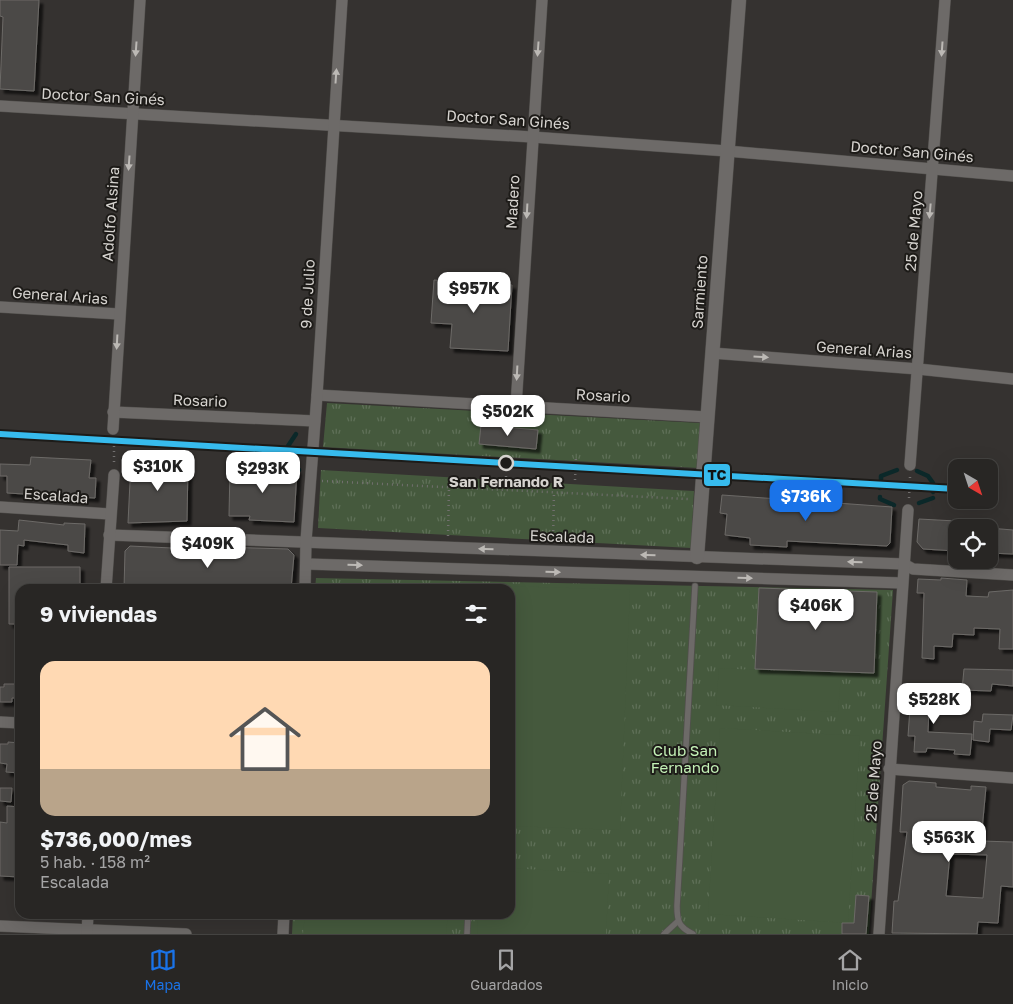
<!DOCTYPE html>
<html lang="es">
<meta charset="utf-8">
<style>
:root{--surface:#282624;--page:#302e2c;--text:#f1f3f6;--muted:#a5a5a6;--line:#444341;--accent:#1a73e8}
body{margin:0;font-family:"Golos Text",sans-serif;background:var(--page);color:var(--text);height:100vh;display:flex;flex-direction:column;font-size:19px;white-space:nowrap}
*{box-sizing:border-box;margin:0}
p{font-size:16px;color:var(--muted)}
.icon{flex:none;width:28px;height:28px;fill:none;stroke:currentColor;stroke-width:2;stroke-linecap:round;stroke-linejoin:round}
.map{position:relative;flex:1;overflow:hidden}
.sheet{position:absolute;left:15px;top:584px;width:500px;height:335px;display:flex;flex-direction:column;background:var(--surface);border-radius:15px;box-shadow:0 5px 20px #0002,0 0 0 1px var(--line)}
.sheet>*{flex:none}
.needle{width:32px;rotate:141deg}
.tools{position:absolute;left:948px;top:459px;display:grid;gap:10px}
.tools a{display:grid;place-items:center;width:50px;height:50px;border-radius:10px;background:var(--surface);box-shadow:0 5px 20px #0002,0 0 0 1px var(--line);font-size:25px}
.price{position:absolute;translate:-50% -42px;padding:0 11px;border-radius:10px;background:#fff;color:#222;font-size:16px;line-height:32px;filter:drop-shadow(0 1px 2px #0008)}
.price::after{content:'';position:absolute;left:50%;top:30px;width:15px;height:11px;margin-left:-8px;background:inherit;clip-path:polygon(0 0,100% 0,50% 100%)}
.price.active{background:var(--accent);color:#fff}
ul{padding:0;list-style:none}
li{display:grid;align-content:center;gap:10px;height:265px;padding:0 25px}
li+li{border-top:1px solid var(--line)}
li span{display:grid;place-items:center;height:155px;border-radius:15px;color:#555}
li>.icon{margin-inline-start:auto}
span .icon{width:90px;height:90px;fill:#fffc;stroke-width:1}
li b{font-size:21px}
h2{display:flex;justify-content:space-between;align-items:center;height:60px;padding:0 25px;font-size:21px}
.tab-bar{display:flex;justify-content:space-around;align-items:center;height:70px;border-top:1px solid var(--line);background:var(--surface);font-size:14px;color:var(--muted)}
.tab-bar a{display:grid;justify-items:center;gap:2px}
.tab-bar .active{color:var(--accent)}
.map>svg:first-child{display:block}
</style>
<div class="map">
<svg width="1013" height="934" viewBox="0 0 1013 934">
<defs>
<pattern id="grass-tufts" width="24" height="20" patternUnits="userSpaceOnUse" patternTransform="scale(1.25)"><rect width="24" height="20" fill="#45593d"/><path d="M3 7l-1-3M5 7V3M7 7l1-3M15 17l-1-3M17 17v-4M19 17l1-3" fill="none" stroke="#5f7058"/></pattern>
<filter id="shadow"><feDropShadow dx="4" dy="4" stdDeviation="1" flood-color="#0009"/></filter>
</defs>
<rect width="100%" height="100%" fill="#353230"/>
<g fill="url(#grass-tufts)">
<path d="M327 403 700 423 698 468 323 447Z"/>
<path d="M321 470 694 491 691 548 318 528Z"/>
<path d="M316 578 893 590 869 934H292L293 914H510V589H315Z"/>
</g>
<g fill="#45593d">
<path d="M479 585 630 590 620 830 510 826V589H479Z"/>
<path d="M719 668 841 675 838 712 716 705Z"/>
<path d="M720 728 860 736 848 923 708 914Z"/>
<path d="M510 868 609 874 606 934H477L478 914H510Z"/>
<path d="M305 914H448L446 934H303Z"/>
</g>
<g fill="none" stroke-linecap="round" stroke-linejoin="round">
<g stroke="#0b2829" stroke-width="4.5">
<path d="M288 446 296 434"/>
<path d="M288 453V454"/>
<path d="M287 463V468L299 470"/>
<path d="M917 471 928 476 933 483"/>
<path d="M881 480V476L897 470"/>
<path d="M880 487V488"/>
<path d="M933 492 934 490"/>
<path d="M880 497V499L894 505"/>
<path d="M919 503 933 498"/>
</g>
</g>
<g fill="#4c4947" stroke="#6c6a67" fill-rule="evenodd" filter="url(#shadow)">
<path d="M0 0H39L34 91 0 89 3 17 0 16Z"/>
<path d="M434 280 512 285 508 351 450 348 452 324 431 323Z"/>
<path d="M481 425 538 430 536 449 479 444Z"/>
<path d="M31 457 91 460 89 478H96L95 498 7 493V476H0V464L30 465Z"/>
<path d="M131 461 188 463 187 521 128 523Z"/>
<path d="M230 468 297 470 294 522 249 520 250 516H229Z"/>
<path d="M722 495 807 501V498L823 499V502L892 507 890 543 887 546 787 541V547L750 545V538L725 535 727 514 720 513Z"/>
<path d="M919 519 956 521V551L923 549 917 542Z"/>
<path d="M19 520 64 525V523L85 524 84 553 68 551V545L24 540V546L18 545 17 565H0V530L18 531Z"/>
<path d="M989 528 1013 530V554L989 553Z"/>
<path d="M130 546 193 549V553L220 554V547L288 549 294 555 291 589H206L195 587V585H172V589H124L125 551Z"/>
<path d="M9 567H80V589H20V624H9Z"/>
<path d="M941 578 967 580 966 596 988 597 989 592 1013 590V649H999L1000 629 974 628V635L953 634 952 647 934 646V659L922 658 924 593H917L918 579 941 580Z"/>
<path d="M759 588 877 592 874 673 755 669Z"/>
<path d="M964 669 1013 670V686L992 684 991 691 962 690Z"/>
<path d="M4 684H20V698H12V702H0V687H4Z"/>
<path d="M918 687 947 689 946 710 929 709 928 732 972 734 970 755 954 754 955 750 927 748 926 752H914L915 736H908L910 708H917Z"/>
<path d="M983 714 1013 715 1011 730 990 729 989 742 973 740 974 721 982 722Z"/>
<path d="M8 742 20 743V773L6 772 7 764 0 763V744H8Z"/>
<path d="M909 781 936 783V787L971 790V786L986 787 981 841 1013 842V887L1001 886 998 923 978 922 977 934 892 933 894 901H898L907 832H900L903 785ZM950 854 987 855 983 898 946 896Z"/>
<path d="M0 788H12L11 802 0 801Z"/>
<path d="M7 806 20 807V877L0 876V822L7 823Z"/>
<path d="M856 895 869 896 866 934H842V923H854Z"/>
</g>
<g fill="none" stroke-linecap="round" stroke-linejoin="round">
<g stroke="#514f4c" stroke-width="7">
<g id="service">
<path d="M467 934 468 914"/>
<path d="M664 934 677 922"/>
<path d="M693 934C679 927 677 922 677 906L695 586"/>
</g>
</g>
<g stroke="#514f4c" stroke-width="12">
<g id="minor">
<path d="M0 106 532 137 727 151 1013 176"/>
<path d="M0 307 119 314"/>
<path d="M712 353 918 369 1013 379"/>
<path d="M317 395 707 417"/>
<path d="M516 406 542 0"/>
<path d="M113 412 315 421"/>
<path d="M113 429 140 0"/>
<path d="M910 465 945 0"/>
<path d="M0 507 110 514"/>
<path d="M109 535 904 564 913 569 1013 575"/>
<path d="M307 564 902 583"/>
<path d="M106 589 114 475"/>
<path d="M305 589 306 541 317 395 342 0"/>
<path d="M0 722 20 723"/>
<path d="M889 769 1013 778"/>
<path d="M0 926 186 934"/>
<path d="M87 934 88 914"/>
<path d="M283 934 284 914"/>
<path d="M879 934 908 510"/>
</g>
</g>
<g stroke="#514f4c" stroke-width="15">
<path id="tertiary" d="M697 557 739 0"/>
</g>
<g stroke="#72706f" stroke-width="2.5" stroke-dasharray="1 4" stroke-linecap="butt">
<path d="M114 441V463"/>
<path d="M506 476V490"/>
<path d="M575 480 576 456"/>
<path d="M322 481 689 499"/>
<path d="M909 498 910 477"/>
<path d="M448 536 449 487"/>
<path d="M553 541 554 492"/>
</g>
<use href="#service" stroke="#6d6a68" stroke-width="5.5"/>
<use href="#minor" stroke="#6d6a68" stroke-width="11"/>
<use href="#tertiary" stroke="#6d6a68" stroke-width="14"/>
<g stroke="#1d1b18" stroke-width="10">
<path id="rail-1" d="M0 434 956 489"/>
</g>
<use href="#rail-1" stroke="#37bbed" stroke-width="6"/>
</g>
<defs><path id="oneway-solid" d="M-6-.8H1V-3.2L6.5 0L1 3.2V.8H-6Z" transform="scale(1.25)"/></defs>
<g fill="#bcb9b5">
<use href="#oneway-solid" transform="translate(136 49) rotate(94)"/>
<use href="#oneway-solid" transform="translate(538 49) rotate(94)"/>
<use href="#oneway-solid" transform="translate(942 49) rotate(94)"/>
<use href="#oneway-solid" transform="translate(336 76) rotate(-86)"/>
<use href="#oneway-solid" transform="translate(129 163) rotate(94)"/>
<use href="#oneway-solid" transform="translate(527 211) rotate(93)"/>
<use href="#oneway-solid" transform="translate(930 211) rotate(95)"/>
<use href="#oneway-solid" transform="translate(117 342) rotate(93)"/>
<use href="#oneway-solid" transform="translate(761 357) rotate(4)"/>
<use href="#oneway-solid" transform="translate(517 373) rotate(93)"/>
<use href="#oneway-solid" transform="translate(486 549) rotate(-178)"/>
<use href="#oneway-solid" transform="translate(648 555) rotate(-178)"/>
<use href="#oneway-solid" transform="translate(855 562) rotate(-178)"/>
<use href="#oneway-solid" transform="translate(355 565) rotate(2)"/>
<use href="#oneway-solid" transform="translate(553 572) rotate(2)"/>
<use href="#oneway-solid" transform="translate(745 578) rotate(2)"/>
</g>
<circle fill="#1d1b18" stroke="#d6d3cf" stroke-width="2.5" cx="506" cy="463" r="7"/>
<g text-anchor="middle" stroke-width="4" stroke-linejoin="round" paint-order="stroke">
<g font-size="15" fill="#d6d3cf" stroke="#1d1b18">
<text transform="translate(103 97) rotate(3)" y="5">Doctor San Ginés</text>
<text transform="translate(508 120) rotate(4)" y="5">Doctor San Ginés</text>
<text transform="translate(912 152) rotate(5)" y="5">Doctor San Ginés</text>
<text transform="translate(513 202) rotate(-87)" y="5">Madero</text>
<text transform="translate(111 214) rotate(-86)" y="5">Adolfo Alsina</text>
<text transform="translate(914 231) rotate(-85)" y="5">25 de Mayo</text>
<text transform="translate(700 292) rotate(-86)" y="5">Sarmiento</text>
<text transform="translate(308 294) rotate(-87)" y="5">9 de Julio</text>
<text transform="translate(60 296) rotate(4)" y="5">General Arias</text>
<text transform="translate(864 350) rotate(4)" y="5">General Arias</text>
<text transform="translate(603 396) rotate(3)" y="5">Rosario</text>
<text transform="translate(200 401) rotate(2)" y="5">Rosario</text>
<text transform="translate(56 496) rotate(4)" y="5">Escalada</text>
<text transform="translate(562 537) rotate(2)" y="5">Escalada</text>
<text transform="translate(874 781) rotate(-86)" y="5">25 de Mayo</text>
</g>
<g font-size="15" font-weight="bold" fill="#d6d3cf" stroke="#1d1b18">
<text x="506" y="487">San Fernando R</text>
</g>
<g font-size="15" fill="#c4f2b7" stroke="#1d1b18">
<text x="685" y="756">Club San<tspan x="685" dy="17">Fernando</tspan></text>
</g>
</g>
<rect stroke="#1d1b18" stroke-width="2" x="703" y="463" width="28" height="24" rx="5" fill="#37bbed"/>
<g font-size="14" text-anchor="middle" font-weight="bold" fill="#111">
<text x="717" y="480">TC</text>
</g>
</svg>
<div class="tools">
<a><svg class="needle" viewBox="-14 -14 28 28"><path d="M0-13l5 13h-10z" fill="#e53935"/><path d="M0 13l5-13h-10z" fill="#a5a5a6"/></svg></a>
<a><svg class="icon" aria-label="locate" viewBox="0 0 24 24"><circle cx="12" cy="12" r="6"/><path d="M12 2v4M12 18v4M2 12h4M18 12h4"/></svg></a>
</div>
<b class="price" style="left:474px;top:314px">$957K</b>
<b class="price" style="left:508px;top:437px">$502K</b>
<b class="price" style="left:158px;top:492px">$310K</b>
<b class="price" style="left:263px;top:494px">$293K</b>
<b class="price active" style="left:806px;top:522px">$736K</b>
<b class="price" style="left:208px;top:569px">$409K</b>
<b class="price" style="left:816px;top:631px">$406K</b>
<b class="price" style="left:934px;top:725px">$528K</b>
<b class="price" style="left:949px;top:863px">$563K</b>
<section class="sheet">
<h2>9 viviendas<svg class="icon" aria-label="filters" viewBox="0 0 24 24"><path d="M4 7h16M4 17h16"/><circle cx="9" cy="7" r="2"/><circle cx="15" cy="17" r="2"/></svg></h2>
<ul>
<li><span style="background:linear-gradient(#ffd9b3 70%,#b9a48a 0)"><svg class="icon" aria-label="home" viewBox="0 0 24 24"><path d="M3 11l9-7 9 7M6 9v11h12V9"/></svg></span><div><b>$736,000/mes</b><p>5 hab. · 158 m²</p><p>Escalada</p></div></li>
</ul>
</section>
</div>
<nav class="tab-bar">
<a class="active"><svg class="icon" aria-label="map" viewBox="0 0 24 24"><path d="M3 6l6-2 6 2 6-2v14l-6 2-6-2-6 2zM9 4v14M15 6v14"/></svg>Mapa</a>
<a><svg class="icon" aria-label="saved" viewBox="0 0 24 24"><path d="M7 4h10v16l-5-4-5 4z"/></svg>Guardados</a>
<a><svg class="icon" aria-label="home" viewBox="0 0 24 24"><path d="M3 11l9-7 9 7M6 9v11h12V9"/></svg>Inicio</a>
</nav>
